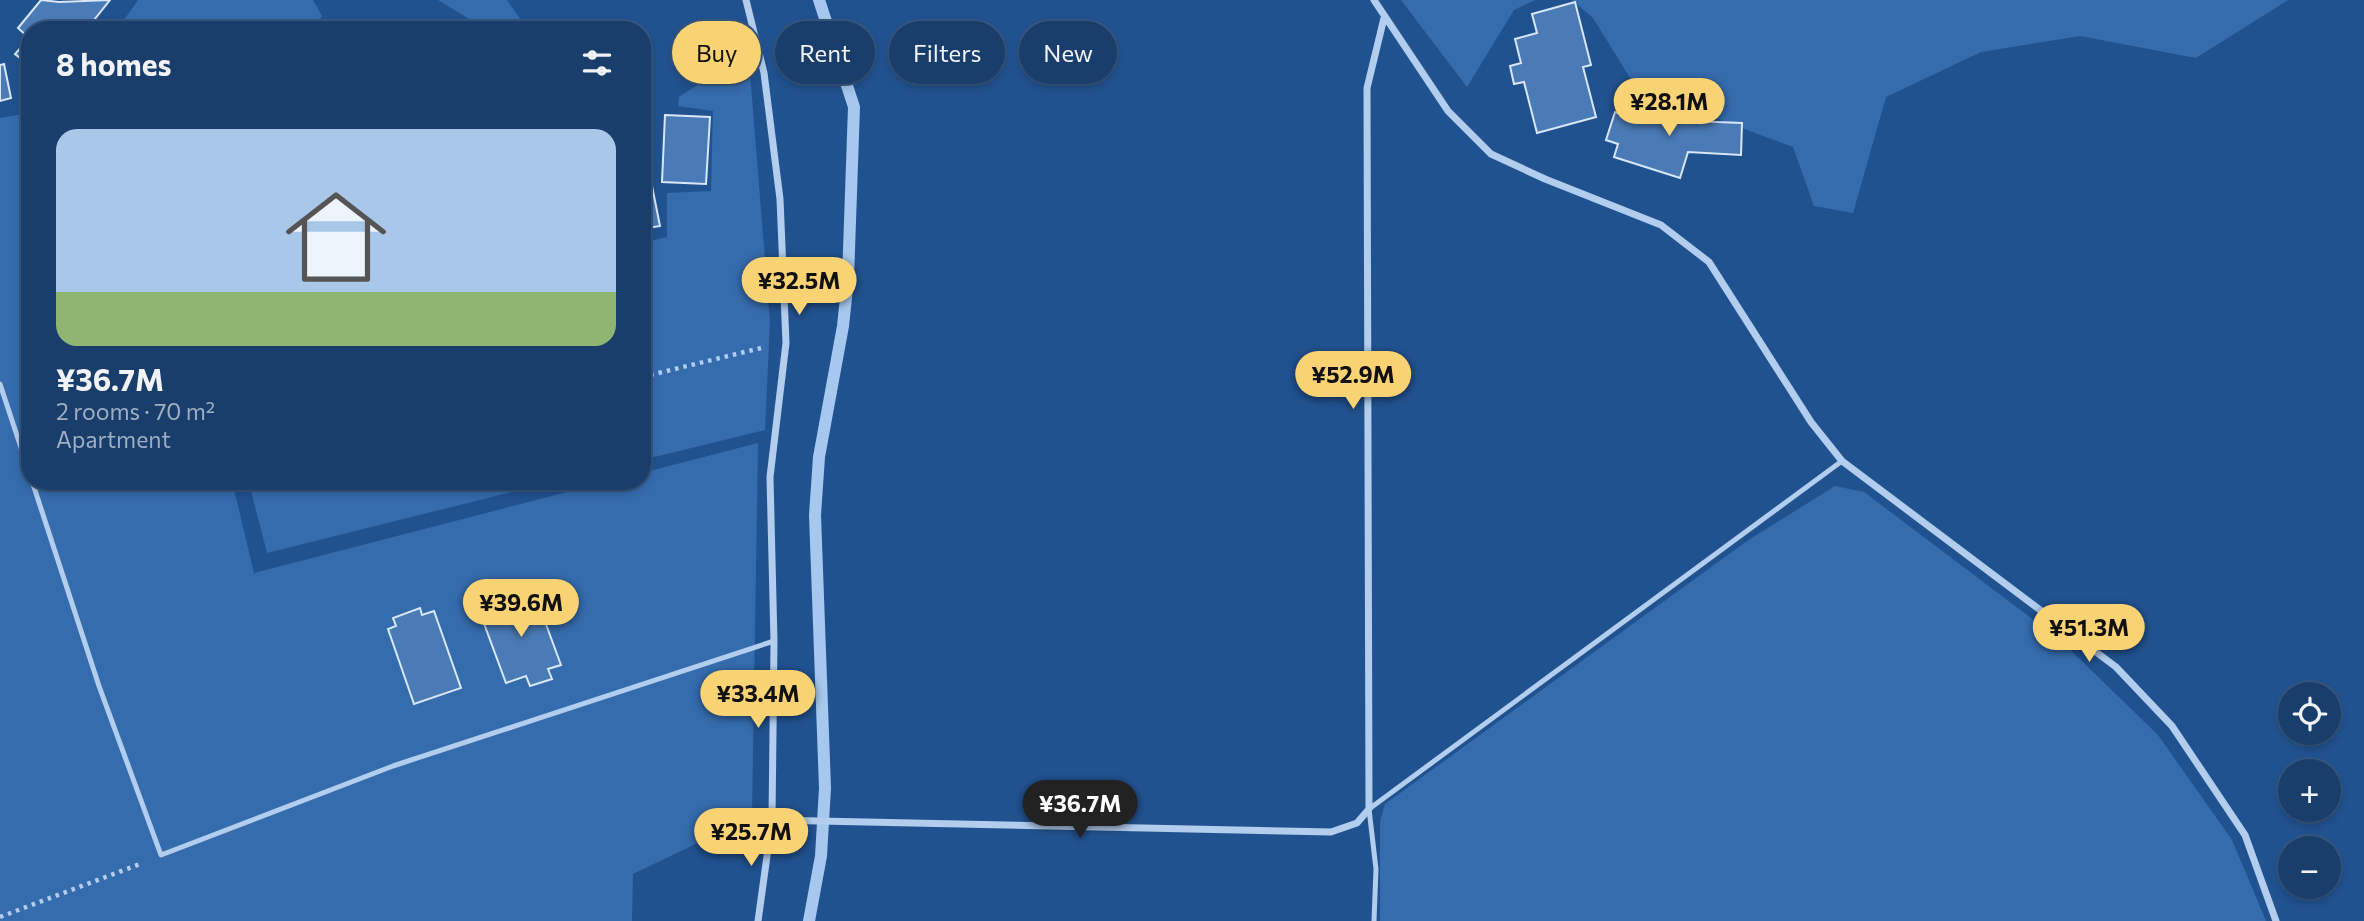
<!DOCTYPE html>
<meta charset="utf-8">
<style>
:root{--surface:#193e6c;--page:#264974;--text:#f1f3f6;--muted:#9faec2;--line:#37577f;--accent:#f9d274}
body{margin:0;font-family:Commissioner,sans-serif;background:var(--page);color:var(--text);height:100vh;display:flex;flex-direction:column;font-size:26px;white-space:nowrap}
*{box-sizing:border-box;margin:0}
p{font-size:23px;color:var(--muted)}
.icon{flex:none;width:38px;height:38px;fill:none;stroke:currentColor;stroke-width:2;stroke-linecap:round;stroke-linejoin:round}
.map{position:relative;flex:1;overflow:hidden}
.side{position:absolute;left:21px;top:21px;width:630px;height:469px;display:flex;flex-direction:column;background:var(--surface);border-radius:28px;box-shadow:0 4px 10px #0003,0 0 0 2px var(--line)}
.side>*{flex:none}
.banner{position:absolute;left:672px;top:21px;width:665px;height:63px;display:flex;gap:14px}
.buttons{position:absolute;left:2278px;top:682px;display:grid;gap:14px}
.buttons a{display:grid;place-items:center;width:63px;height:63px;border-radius:50%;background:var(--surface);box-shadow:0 4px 10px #0003,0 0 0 2px var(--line);font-size:35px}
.price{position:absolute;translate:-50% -60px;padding:0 16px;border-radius:24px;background:var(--accent);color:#111;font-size:23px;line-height:46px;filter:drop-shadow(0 2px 4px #0008)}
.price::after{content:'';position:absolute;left:50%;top:42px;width:21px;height:16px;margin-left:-10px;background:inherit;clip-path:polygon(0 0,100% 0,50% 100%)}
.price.on{background:#222;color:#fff}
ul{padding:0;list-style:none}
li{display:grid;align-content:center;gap:14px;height:371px;padding:0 35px}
li span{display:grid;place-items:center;height:217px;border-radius:21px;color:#555}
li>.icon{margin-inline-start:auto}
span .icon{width:126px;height:126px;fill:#fffc;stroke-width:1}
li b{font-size:30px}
h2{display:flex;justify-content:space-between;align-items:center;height:84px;padding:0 35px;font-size:30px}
.chip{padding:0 24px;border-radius:32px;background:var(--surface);box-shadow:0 4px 10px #0003,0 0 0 2px var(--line);font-size:24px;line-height:63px}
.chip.on{background:var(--accent);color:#111}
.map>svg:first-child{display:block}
</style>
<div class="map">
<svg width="2364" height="921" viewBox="0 0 2364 921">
<rect width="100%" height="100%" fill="#215290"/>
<g fill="#356cae">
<path d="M138 0H313L322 16 312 30H117Z"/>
<path d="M438 0H507L528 30H480L474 22Z"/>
<path d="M1401 0H1535L1514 10 1467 87Z"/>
<path d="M1572 0H2288L2196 58 2080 36 1981 52 1886 97 1853 213 1814 206 1793 147 1637 89 1593 18Z"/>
<path d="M725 67 750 73 770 322 765 430 642 460V243L667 237V193L711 191 713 111 678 106 679 97Z"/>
<path d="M30 113V481H232L254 573 610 481H642V473L758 443 752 817 633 874 632 921H0V118Z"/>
<path d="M257 481H556L267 553 249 483Z"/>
<path d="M1835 486 1864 492 2059 639 2158 735 2232 840 2266 921H1380V821L1385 804 1747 541Z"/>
</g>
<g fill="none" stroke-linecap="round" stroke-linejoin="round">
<path stroke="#a6c8ee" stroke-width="12" d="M809 921 821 856 825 788 815 515 819 457 843 326 848 279 854 107 819 0"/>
</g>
<g fill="#4a7bb7" stroke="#d7e7f9" stroke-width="2">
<path d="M41 0 59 2 110 0 86 30H30V66L15 54 29 38 18 28Z"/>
<path d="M1575 2 1591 65 1583 67 1596 117 1537 133 1524 82 1514 84 1510 66 1521 63 1515 39 1537 33 1532 14Z"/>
<path d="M4 64 11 98 0 101V65Z"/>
<path d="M1627 101 1692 121 1742 123 1741 155 1688 152 1680 178 1614 157 1618 144 1606 140 1615 112 1623 115Z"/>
<path d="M665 115 710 117 706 184 662 182Z"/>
<path d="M650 176 660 226 642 229V178Z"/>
<path d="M533 589 561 665 548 669 552 679 530 686 526 676 506 683 479 610Z"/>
<path d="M420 608 422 615 434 611 461 688 414 704 388 629 396 626 393 618Z"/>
</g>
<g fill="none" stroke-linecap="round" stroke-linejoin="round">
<g stroke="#b2cded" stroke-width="4.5" stroke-dasharray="3.5 5" stroke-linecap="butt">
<path d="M642 377 761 348"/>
<path d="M0 917 140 864"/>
</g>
<g stroke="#b2cded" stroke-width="5">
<path d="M0 384 30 475"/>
<path d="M32 481 99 686 161 855 393 766 774 641"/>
<path d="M1374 921 1376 869 1369 809 1842 461"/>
</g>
<g stroke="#b2cded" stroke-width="7">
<path d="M746 0 764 73 780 199 786 343 770 477 774 641 772 820 758 921"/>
<path d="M1374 0 1448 111 1491 154 1545 179 1661 225 1709 262 1811 422 1842 461 2116 667 2172 726 2245 835 2276 921"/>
<path d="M772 820 1331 832 1357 823 1369 809 1367 88 1384 18"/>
</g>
</g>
</svg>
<div class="buttons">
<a><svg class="icon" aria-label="locate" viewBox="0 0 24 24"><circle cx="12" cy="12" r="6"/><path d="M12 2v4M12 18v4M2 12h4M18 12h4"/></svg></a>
<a>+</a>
<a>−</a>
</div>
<b class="price" style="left:1669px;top:138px">¥28.1M</b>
<b class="price" style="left:799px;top:317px">¥32.5M</b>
<b class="price" style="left:1353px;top:411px">¥52.9M</b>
<b class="price" style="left:521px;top:639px">¥39.6M</b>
<b class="price" style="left:2089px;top:664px">¥51.3M</b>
<b class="price" style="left:758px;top:730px">¥33.4M</b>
<b class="price on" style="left:1080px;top:840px">¥36.7M</b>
<b class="price" style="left:751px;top:868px">¥25.7M</b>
<div class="banner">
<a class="chip on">Buy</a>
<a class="chip">Rent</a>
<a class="chip">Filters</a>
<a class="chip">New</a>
</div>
<section class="side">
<h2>8 homes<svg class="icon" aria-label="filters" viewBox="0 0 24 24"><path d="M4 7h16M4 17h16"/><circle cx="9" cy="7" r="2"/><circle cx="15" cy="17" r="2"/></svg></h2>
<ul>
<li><span style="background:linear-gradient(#a9c7e8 75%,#8fb573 0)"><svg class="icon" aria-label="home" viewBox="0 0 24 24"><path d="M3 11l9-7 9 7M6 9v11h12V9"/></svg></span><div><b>¥36.7M</b><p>2 rooms · 70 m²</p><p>Apartment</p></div></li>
</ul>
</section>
</div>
